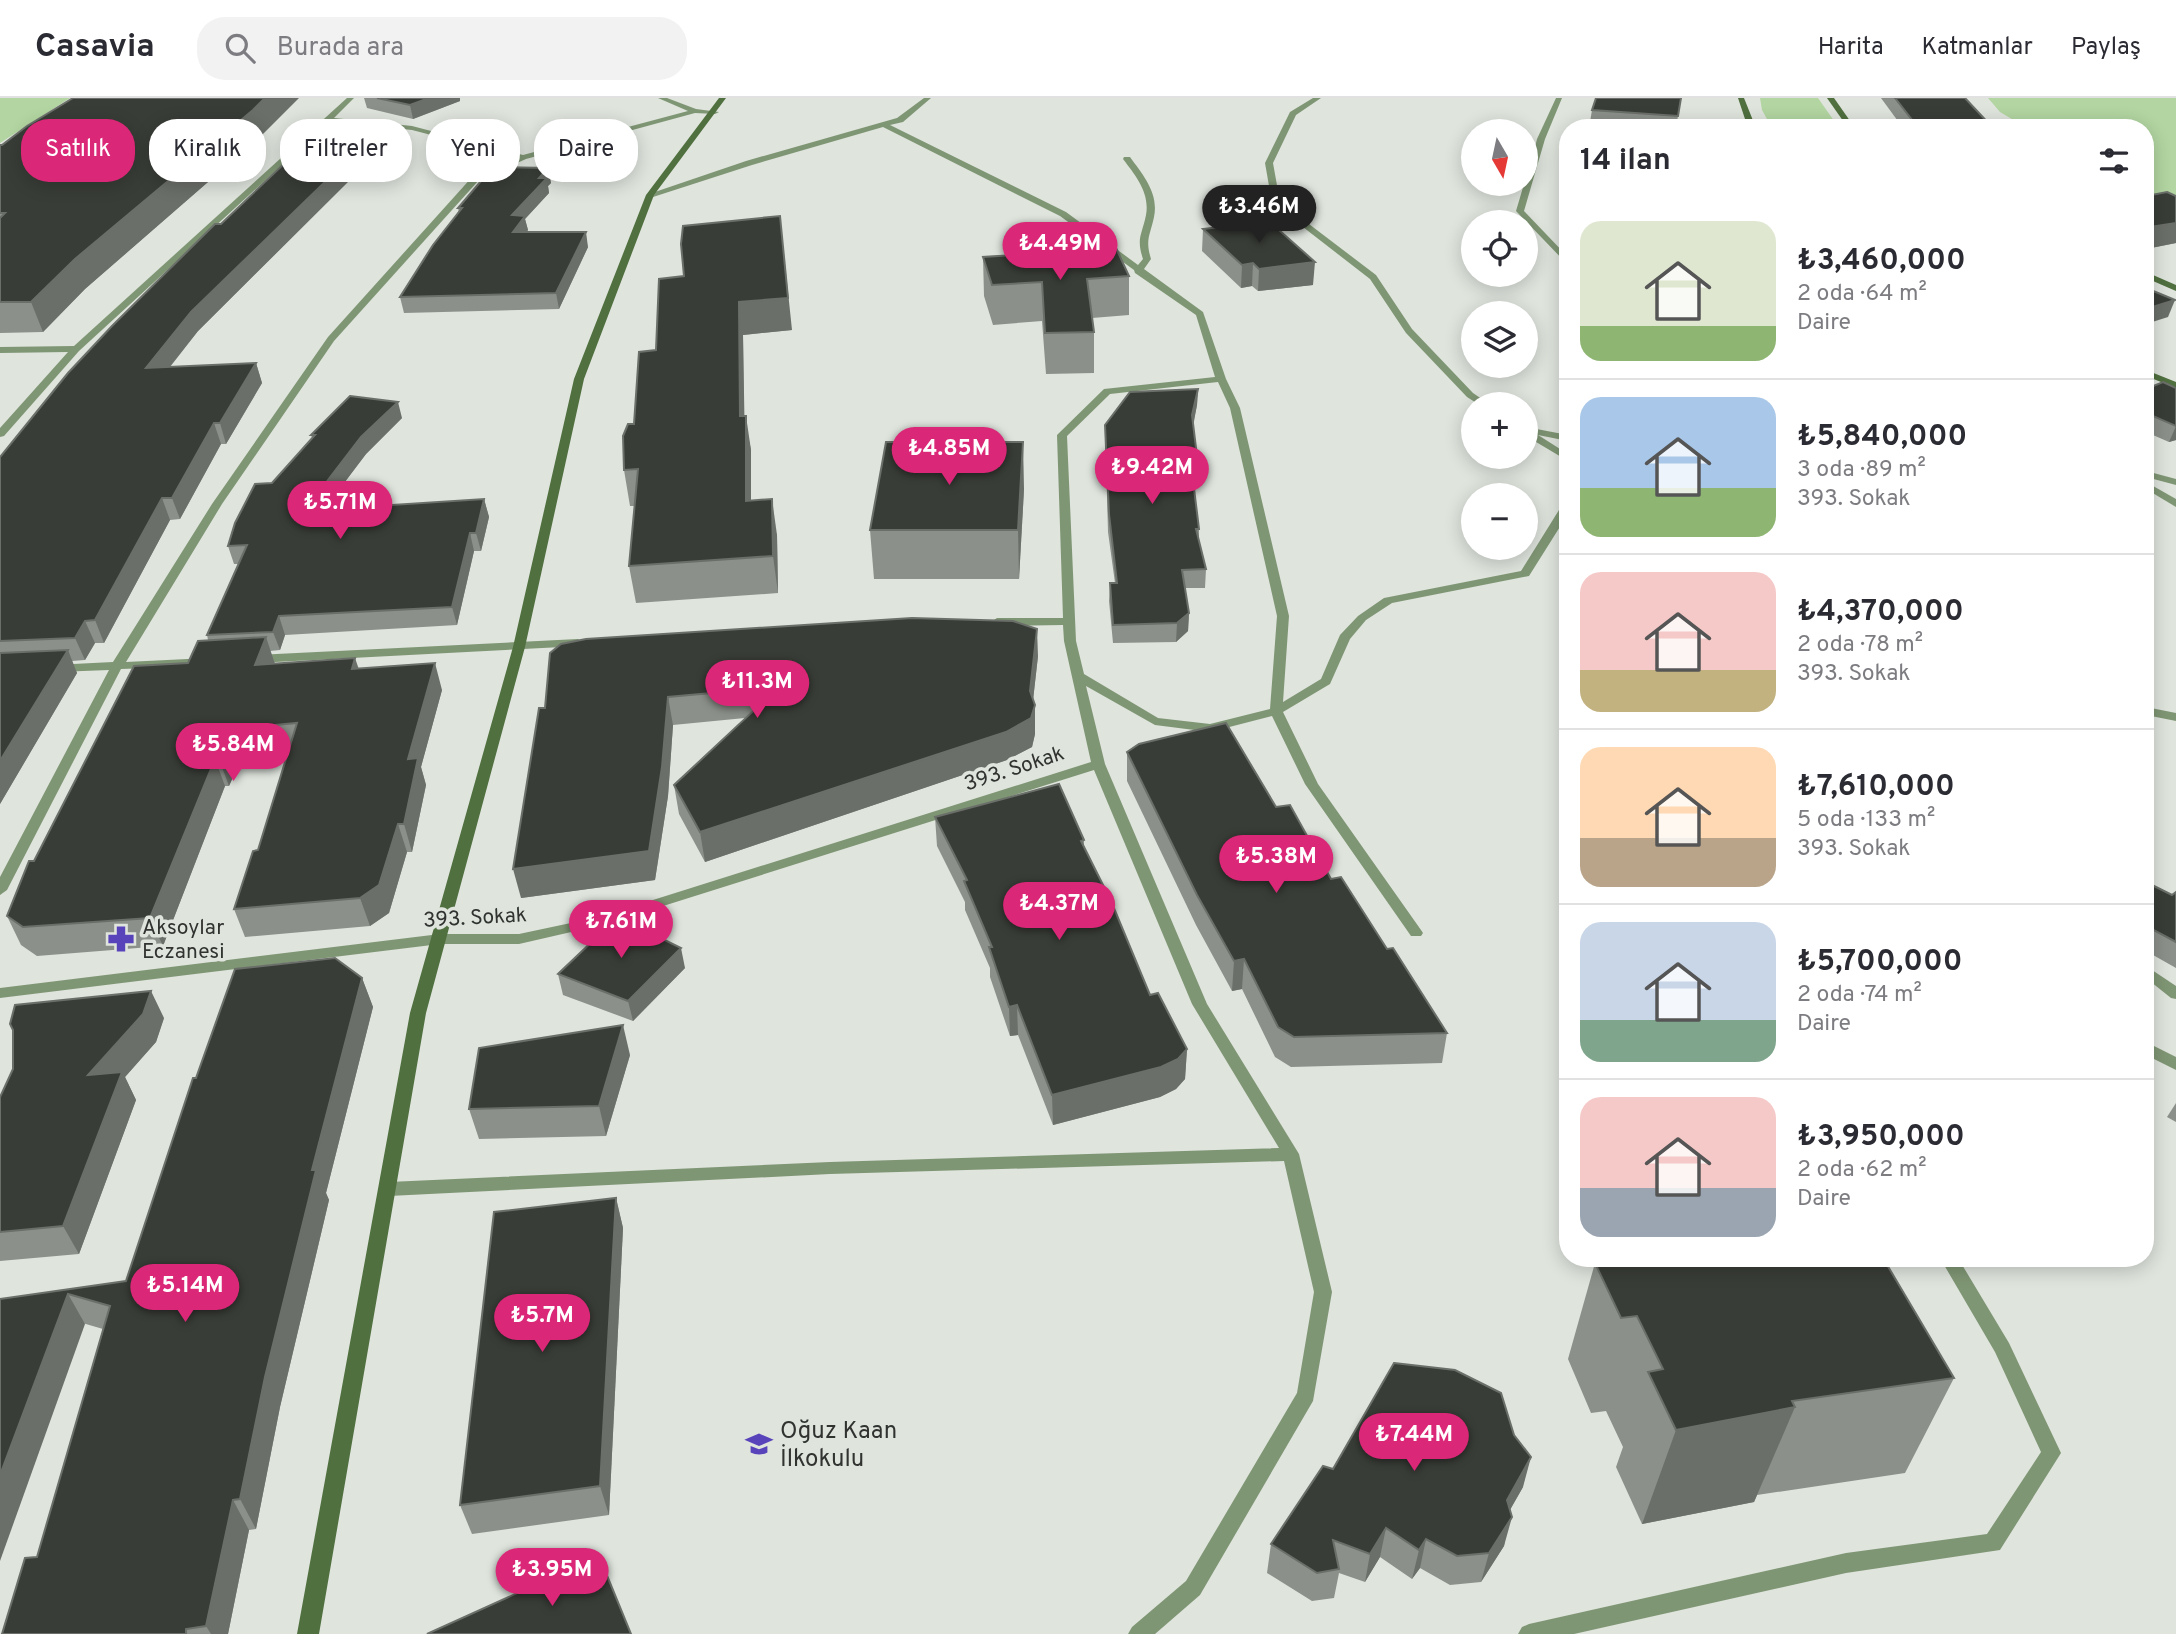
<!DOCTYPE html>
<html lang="tr">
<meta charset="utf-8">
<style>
:root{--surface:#fff;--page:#f2f2f3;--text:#2b2b33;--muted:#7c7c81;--line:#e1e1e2;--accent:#db2777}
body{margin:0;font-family:Overpass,sans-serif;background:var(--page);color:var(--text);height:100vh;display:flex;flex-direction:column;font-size:26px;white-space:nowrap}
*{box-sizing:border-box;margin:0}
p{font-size:23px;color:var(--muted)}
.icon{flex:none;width:38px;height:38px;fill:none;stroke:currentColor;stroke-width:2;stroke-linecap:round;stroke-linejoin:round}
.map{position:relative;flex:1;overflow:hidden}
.side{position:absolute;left:1559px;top:21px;width:595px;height:1148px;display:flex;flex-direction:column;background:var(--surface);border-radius:28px;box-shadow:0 4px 18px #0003}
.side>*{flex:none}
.top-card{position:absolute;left:21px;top:21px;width:665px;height:63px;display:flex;gap:14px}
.needle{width:46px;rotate:171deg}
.tools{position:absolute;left:1461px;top:21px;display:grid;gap:14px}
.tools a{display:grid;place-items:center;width:77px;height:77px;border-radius:50%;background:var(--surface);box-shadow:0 4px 18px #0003;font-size:35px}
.price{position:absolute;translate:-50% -60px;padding:0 16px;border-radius:24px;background:var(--accent);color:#fff;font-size:23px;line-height:46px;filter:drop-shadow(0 2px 4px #0008)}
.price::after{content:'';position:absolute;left:50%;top:42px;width:21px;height:16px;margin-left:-10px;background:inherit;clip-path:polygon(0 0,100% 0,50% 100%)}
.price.on{background:#222;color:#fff}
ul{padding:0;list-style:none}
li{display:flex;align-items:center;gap:21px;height:175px;padding:0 21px}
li+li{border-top:2px solid var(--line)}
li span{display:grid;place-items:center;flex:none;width:196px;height:140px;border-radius:21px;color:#555}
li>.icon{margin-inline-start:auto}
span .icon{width:84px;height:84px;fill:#fffc;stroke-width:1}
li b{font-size:30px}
h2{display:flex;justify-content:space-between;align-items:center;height:84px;padding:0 21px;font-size:30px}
.tag{padding:0 24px;border-radius:28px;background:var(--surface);box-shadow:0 4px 18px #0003;font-size:24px;line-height:63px}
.tag.on{background:var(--accent);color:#fff}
header{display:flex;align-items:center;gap:42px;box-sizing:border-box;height:98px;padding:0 35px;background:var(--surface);border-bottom:2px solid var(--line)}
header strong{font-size:33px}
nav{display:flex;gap:38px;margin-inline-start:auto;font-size:24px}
.search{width:490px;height:63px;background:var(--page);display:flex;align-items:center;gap:18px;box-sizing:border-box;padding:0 24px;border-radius:28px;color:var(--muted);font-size:26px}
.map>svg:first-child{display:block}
</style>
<header>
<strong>Casavia</strong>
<div class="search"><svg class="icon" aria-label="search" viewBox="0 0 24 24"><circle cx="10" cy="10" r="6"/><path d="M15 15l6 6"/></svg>Burada ara</div>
<nav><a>Harita</a><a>Katmanlar</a><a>Paylaş</a></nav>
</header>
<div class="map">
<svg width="2176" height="1536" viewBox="0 0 2176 1536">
<rect width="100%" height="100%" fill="#dfe4dd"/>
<g fill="#b2d5a1">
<path d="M0 0H70L0 45Z"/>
<path d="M1760 0H1818L1839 30H1772L1762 12Z"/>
<path d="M1988 0H2176V115L2146 98V30H2027L2000 14Z"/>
</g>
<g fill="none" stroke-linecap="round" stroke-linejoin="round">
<g fill="#7f9674" fill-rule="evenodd">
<path d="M347 0H354L334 20 412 28 523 57 688 13 658 0H667L696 11 719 14 715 16 695 15 526 61 479 82 334 243 222 406 126 564 208 560 214 564 208 568 121 571 7 792 0 797V779L109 572 57 574 51 570 53 567 113 564 212 406 328 239 473 78 516 59 412 32 330 23 79 253 4 338 0 339V330L68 254 0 255V249L74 248Z"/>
<path d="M924 0H931L903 24 890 27 1066 114 1138 167 1143 161C1136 140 1142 137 1146 117 1150 95 1136 78 1123 61L1124 59H1130C1143 77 1159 95 1154 119 1150 138 1145 141 1151 161L1144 171 1203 214 1226 281 1240 310 1289 518 1283 604 1321 581 1340 537 1358 518 1384 500 1521 473 1559 412 1568 408V416L1529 478 1392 505 1366 522 1350 541 1330 586 1283 614 1318 686 1421 832 1423 835 1421 838H1411L1305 686 1272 618 1210 634 1155 627 1086 588 1105 666 1207 906 1299 1056 1332 1194 1313 1303 1200 1497 1155 1536H1128L1132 1529 1186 1483 1297 1295 1314 1194 1284 1063 830 1076 389 1098 383 1096 381 1091 383 1086 389 1084 830 1064 1279 1050 1192 906 1094 672 606 826 519 846H440L0 900V890L440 836H519L599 819 1091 664 1064 543 1063 527 997 528 991 524 997 520H1063L1057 337 1104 291 1215 279 1196 217 1135 175 1134 172 1060 118 883 29 752 67 653 99 646 97 746 63 897 20ZM1218 284 1230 310 1277 518 1270 611 1210 626 1158 620 1084 576 1076 543 1067 338 1110 296Z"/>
<path d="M1313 0H1321L1296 17 1273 65 1280 104 1376 177 1412 231 1473 295 1489 306H1478L1467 299 1406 235 1370 181 1272 105 1265 65 1290 14Z"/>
<path d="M1556 0H1562L1545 41 1524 113 1568 159V167L1516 113 1524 86H1526L1537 41Z"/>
<path d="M1526 329 1568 337V343L1538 337 1568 356V363L1526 338Z"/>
<path d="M2146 373 2176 381V387L2146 379Z"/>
<path d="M2146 384 2176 401V409L2146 391Z"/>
<path d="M578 541 584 545 582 548 256 565 250 561 256 557Z"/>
<path d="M2146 609 2176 615V623L2146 617Z"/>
<path d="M2146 868 2176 888V901L2171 900 2146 880Z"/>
<path d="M2146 944 2176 959V972L2146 957Z"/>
<path d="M1940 1160H1958L2009 1245 2061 1355 2000 1452 1846 1475 1574 1536H1518L1522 1529 1529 1526 1846 1455 1987 1436 2041 1354 1995 1254Z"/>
</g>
<g fill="#50703f" fill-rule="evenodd">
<path d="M719 0H726L654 97 584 281 525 549 426 915 319 1536H297L410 915 513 549 574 281 646 97Z"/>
<path d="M1738 0H1744L1756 30H1748Z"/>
<path d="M1827 0H1834L1855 30H1848Z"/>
<path d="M2146 174 2176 187V193L2146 180Z"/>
<path d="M2146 272 2176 284V290L2146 278Z"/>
</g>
</g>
<g fill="#8c908a">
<path d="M364 0H460V3L413 21 367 10Z"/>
<path d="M1681 0 1676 30H1589L1592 12Z"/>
<path d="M1881 0H1965L1993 30H1903Z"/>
<path d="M261 38 85 191 43 234 0 235V47Z"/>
<path d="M365 45 370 62 198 233 170 269 256 265 262 285 226 346H221L180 421 170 422 104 545H95L85 562 72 563 77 575 0 706V359L221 126 294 62Z"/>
<path d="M548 70 551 85 548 88 549 95 525 121 528 132 526 134 588 149 559 211 404 215 400 199 459 115 458 110Z"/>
<path d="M2146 98H2176V145L2146 151Z"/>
<path d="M1203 131 1313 187 1258 193 1252 188 1241 190 1202 153Z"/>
<path d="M983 159 1129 178V217L1092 220 1094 234V275L1046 276 1042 223 993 227 984 198Z"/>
<path d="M684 178 792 232 743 237 744 318 751 352V402L777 437 778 495 636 505 629 468 635 408H630L624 372 634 326 656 252Z"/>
<path d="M2176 290V342L2169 344 2146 334V291Z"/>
<path d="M1198 291 1197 307 1193 326 1197 358 1196 375H1192L1199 431V443L1206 471 1205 490H1185L1189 515 1188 533 1176 544 1113 545 1109 503 1110 485H1115L1108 434 1105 327Z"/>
<path d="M402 320 366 356 328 406 362 404 364 409 484 401 489 419 481 453H474L457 527 285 537 280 552 270 553 275 566 359 570 442 592 421 669 426 687 412 754H407L389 815 370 828 245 839 234 811 258 752 288 654 243 657 229 688H225L163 848 37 858 21 847 7 818 34 763 188 565 208 542 207 537 238 466H234L228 448 272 385 312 340 311 337Z"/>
<path d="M1024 391 1019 481H874L870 432Z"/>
<path d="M1038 558 1033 602 1035 607V636L1032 649 1007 662 705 764 679 716 674 687 745 620 673 627 668 698 655 782 521 800 539 610Z"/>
<path d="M1127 654 1276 709 1331 781 1387 851 1447 935 1442 965 1291 969 1275 959 1242 891 1232 893 1196 827 1127 683Z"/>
<path d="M935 719 1084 742V750L1150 897 1187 951 1185 981 1176 991 1160 999 1053 1027 1018 937 1010 938 990 879V870L965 812V804L937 748Z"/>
<path d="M2146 784 2172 797 2176 794V870L2146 853Z"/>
<path d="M685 870 633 923 563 897 558 876Z"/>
<path d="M362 880 373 909 326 1095 329 1102 280 1309 256 1431 249 1432 228 1536H2L37 1459 103 1231 0 1201 126 1183 196 980Z"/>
<path d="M164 920 156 944 125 979 136 1002 79 1156 0 1163V999L13 971Z"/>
<path d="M630 957 606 1038 479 1041 469 1011Z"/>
<path d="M2176 1005V1024L2167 1019Z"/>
<path d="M616 1100 623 1130 609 1417 472 1436 460 1407Z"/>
<path d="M1595 1165 1954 1280 1905 1375 1757 1397 1754 1404 1642 1426 1616 1369 1623 1349 1606 1313 1591 1315 1568 1261Z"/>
<path d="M1333 1371 1523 1389 1510 1412 1504 1448 1481 1484 1450 1487 1420 1470 1412 1481 1380 1459 1365 1484 1339 1475 1334 1500 1312 1503 1267 1475 1271 1446Z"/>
</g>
<g fill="#6b6f69">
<path d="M265 0H299L261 38 85 191 43 234 31 204 75 161Z"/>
<path d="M429 0H460V3L413 21 410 7Z"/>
<path d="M365 45 370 62 198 233 153 290 146 270 191 214Z"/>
<path d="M548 70 551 85 548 88 549 95 525 121 528 132 516 149 512 117 539 80Z"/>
<path d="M780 118 792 232 743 237 745 353 740 318 739 204Z"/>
<path d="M2176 125V145L2146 151V141L2150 129Z"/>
<path d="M586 134 588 149 559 211 556 195Z"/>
<path d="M1315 164 1313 187 1258 193 1259 171Z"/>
<path d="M1253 165 1252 188 1241 190 1242 167Z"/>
<path d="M2175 202 2168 219 2146 226V211Z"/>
<path d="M256 265 262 285 226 346 220 325Z"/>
<path d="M1198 291 1197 307 1192 334V317Z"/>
<path d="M398 304 402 320 366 356 314 425 309 407 361 339Z"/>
<path d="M746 318 751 352V439L746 403Z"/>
<path d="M214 325 221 346 180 421 172 400Z"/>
<path d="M2176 328V342L2169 344Z"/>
<path d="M1023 344 1024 391 1019 481 1018 432Z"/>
<path d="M162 400 170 422 104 545 95 522Z"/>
<path d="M484 401 489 419 481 453 476 435Z"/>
<path d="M772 401 777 437 778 495 773 458Z"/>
<path d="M470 435 474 453 457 527 452 509Z"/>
<path d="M1189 515 1188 533 1176 544 1177 525Z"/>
<path d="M279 518 285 537 280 552 273 534Z"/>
<path d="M85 523 95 545 85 562 75 540Z"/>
<path d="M1037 531 1038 558 1031 620 1035 607V636L1032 649 1007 662 705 764 700 734 1030 593Z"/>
<path d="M266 539 275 566 255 567Z"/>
<path d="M68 552 77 575 0 706V663Z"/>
<path d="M355 560 364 586 352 571Z"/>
<path d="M435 565 442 592 421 669 426 687 412 754 404 726 408 661Z"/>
<path d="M668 599 673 627 668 698 655 782 521 800 513 771Z"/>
<path d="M233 631 243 657 229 688 219 661Z"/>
<path d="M215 661 225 688 163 848 150 820Z"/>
<path d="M398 726 407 754 389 815 370 828 360 800Z"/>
<path d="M681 850 685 870 633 923 628 903Z"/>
<path d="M1244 861 1242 891 1232 893 1234 863Z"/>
<path d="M362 880 373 909 326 1095 329 1102 280 1309 256 1431 240 1401 265 1279 312 1072Z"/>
<path d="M151 893 164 920 156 944 125 979 136 1002 79 1156 63 1128 88 977Z"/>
<path d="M1017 907 1018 937 1010 938 1009 909Z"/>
<path d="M623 927 630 957 606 1038 599 1008Z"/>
<path d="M1187 951 1185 981 1176 991 1160 999 1053 1027 1052 997Z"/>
<path d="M616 1100 623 1130 609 1417 600 1388Z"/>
<path d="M68 1196 85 1226 0 1463V1377Z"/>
<path d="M1795 1309 1754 1404 1642 1426 1676 1332Z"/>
<path d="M1531 1359 1523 1389 1499 1431 1507 1402Z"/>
<path d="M233 1402 249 1432 228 1536H211L206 1528Z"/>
<path d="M1512 1419 1504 1448 1481 1484 1489 1455Z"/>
<path d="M1386 1430 1380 1459 1365 1484 1370 1456Z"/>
<path d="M1426 1441 1420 1470 1412 1481 1419 1452Z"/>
</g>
<g fill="#393d37" stroke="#6b6f69" stroke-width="2">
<path d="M73 0H265L253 12 75 161 31 204H0V120L5 115H0V47H2L27 28Z"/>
<path d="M377 0H429L410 7Z"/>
<path d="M1596 0H1681L1678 18 1592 12Z"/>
<path d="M1895 0H1965L1993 30H1927L1913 23Z"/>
<path d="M313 44 365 45 191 214 146 270 256 265 220 325H214L172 400H162L95 522 85 523 75 540 0 543V359L68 275 112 228 215 126H221L288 62H294Z"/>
<path d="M493 69 548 70 539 80H547L512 117 525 118 513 134H586L556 195 400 199 433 147 462 110H458Z"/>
<path d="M2167 94 2176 98V125L2150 129 2146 127V98Z"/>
<path d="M780 118 788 200 739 204 740 318H746V403L772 401 773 458 629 468 638 371 624 372 623 338 628 326H634L639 254 656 252 659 181 684 178 681 146 683 128Z"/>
<path d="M1264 124 1279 132 1315 164 1259 171 1253 165 1242 167 1203 131Z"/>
<path d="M1116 150 1129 178 1087 181 1094 234 1045 235 1042 184 992 187 983 159Z"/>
<path d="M2146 190 2175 202 2146 211Z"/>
<path d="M2163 284 2176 290V328L2146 315V291Z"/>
<path d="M1198 291 1192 317 1197 358H1190L1199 431H1196L1206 471 1182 472 1189 515 1177 525 1113 527 1110 485H1117L1109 416 1105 327 1130 294Z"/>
<path d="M350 298 398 304 361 339 309 407 362 404 361 409 484 401 476 435H470L452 509 279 518 273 534 207 537 247 447 228 448 235 425 255 386 272 385 315 337H311Z"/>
<path d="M886 344H1023L1018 432H870Z"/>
<path d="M912 520 1013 523 1037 531 1030 593 1035 607 1031 620 1006 634 700 734 674 687 779 589 668 599 662 669 649 753 513 771 539 610H545L550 555 561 546 586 541Z"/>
<path d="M266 539 255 567 355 560 352 571 435 565 408 661 418 660 404 726H398L379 787 360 800 234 811 253 753 258 752 297 625 233 631 219 661H215L150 820 23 829 7 818 29 763H34L134 568 188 565 198 543Z"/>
<path d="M68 552 0 663V555Z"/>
<path d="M1226 625 1276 709 1290 707 1331 781 1341 779 1387 851 1393 850 1447 935 1294 939 1278 929 1244 861 1234 863 1197 797 1127 654 1139 646Z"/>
<path d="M1059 686 1084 742 1081 743 1111 803 1150 897 1158 895 1187 951 1178 961 1161 969 1052 997 1017 907 1009 909 989 849H992L964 783 967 782 935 719Z"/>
<path d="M2146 784 2172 797 2176 794V844L2146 828Z"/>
<path d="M618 819 681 850 628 903 558 876Z"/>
<path d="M335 860 362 880 312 1072H316L265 1279 240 1401 233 1402 206 1528 186 1531V1536H2L25 1460 37 1459 110 1208 68 1196 0 1377V1201L126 1183 193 980H196L235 871Z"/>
<path d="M151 893 143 916 88 977 122 974 63 1128 0 1134V999L13 971V932L10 926 15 907Z"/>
<path d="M623 927 599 1008 469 1011 479 950Z"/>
<path d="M616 1100 600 1388 460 1407 494 1114Z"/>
<path d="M1616 1160H1883L1954 1280 1792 1303 1795 1309 1676 1332 1648 1274 1663 1271 1637 1218 1621 1220 1595 1165Z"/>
<path d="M1394 1265 1455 1272 1501 1295 1514 1337 1531 1359 1507 1402 1512 1419 1489 1455 1457 1458 1426 1441 1419 1452 1386 1430 1370 1456 1333 1442 1339 1471 1317 1475 1271 1446 1323 1368 1333 1371Z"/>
<path d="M599 1458 631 1536H427Z"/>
</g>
<defs>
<g id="pharmacy-bare" transform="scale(2.1)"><path d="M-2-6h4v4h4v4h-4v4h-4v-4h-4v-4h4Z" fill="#5943bb" stroke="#dfe4dd" stroke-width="2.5" paint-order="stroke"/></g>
<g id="school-bare" transform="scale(2.1)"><path d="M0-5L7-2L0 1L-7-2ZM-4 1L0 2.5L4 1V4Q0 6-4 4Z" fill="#5943bb" stroke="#dfe4dd" stroke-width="2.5" paint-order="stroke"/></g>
</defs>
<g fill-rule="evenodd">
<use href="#pharmacy-bare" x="121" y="841"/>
<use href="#school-bare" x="759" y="1346"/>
</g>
<g text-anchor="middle" stroke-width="7" stroke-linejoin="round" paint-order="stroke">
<g font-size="21" fill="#313331" stroke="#dfe4dd">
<text transform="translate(1014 670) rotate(-18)" y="7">393. Sokak</text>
<text transform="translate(475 819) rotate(-3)" y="7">393. Sokak</text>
</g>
<g font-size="21" fill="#313331" stroke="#dfe4dd" text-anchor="start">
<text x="142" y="836">Aksoylar<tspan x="142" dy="24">Eczanesi</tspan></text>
</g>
<g font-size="24" fill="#313331" stroke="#dfe4dd" text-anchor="start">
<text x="780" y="1340">Oğuz Kaan<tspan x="780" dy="28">İlkokulu</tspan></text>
</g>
</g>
</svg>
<div class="tools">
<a><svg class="needle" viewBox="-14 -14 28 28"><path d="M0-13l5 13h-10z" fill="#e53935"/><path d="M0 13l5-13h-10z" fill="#7c7c81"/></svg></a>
<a><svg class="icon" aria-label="locate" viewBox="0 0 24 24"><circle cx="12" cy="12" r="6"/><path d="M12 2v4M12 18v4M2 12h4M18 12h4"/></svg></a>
<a><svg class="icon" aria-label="layers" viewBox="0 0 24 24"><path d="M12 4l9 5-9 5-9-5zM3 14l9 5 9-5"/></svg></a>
<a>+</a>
<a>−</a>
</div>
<b class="price on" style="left:1259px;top:147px">₺3.46M</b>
<b class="price" style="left:1060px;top:184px">₺4.49M</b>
<b class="price" style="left:949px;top:389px">₺4.85M</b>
<b class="price" style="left:1152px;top:408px">₺9.42M</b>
<b class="price" style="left:340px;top:443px">₺5.71M</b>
<b class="price" style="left:757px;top:622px">₺11.3M</b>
<b class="price" style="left:233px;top:685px">₺5.84M</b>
<b class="price" style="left:1276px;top:797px">₺5.38M</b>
<b class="price" style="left:1059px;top:844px">₺4.37M</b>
<b class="price" style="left:621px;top:862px">₺7.61M</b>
<b class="price" style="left:185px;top:1226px">₺5.14M</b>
<b class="price" style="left:542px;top:1256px">₺5.7M</b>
<b class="price" style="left:1414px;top:1375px">₺7.44M</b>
<b class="price" style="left:552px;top:1510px">₺3.95M</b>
<div class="top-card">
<a class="tag on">Satılık</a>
<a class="tag">Kiralık</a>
<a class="tag">Filtreler</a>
<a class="tag">Yeni</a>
<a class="tag">Daire</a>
</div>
<section class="side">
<h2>14 ilan<svg class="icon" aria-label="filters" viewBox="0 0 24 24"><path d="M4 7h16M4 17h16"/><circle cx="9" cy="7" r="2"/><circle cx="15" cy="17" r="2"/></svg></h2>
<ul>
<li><span style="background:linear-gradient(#dfe7d0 75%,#8fb573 0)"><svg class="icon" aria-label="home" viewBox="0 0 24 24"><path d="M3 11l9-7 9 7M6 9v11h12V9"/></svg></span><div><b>₺3,460,000</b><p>2 oda · 64 m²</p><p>Daire</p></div></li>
<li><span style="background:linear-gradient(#a9c7e8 65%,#8fb573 0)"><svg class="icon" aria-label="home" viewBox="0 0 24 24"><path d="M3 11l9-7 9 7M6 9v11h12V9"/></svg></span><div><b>₺5,840,000</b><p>3 oda · 89 m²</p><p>393. Sokak</p></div></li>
<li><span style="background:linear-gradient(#f6c9c9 70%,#c2b280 0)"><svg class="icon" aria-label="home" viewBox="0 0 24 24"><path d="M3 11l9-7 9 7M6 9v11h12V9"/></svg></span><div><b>₺4,370,000</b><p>2 oda · 78 m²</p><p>393. Sokak</p></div></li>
<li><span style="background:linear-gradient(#ffd9b3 65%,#b9a48a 0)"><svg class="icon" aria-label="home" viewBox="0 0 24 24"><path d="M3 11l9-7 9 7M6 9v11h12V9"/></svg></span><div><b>₺7,610,000</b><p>5 oda · 133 m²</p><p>393. Sokak</p></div></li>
<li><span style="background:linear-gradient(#c9d6e8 70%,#7fa58c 0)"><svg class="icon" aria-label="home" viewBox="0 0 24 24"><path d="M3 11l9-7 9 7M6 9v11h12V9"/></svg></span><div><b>₺5,700,000</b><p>2 oda · 74 m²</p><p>Daire</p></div></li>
<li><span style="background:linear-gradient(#f6c9c9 65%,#9aa5b1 0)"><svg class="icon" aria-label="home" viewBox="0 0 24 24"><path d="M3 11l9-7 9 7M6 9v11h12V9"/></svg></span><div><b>₺3,950,000</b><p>2 oda · 62 m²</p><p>Daire</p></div></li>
</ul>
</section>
</div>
